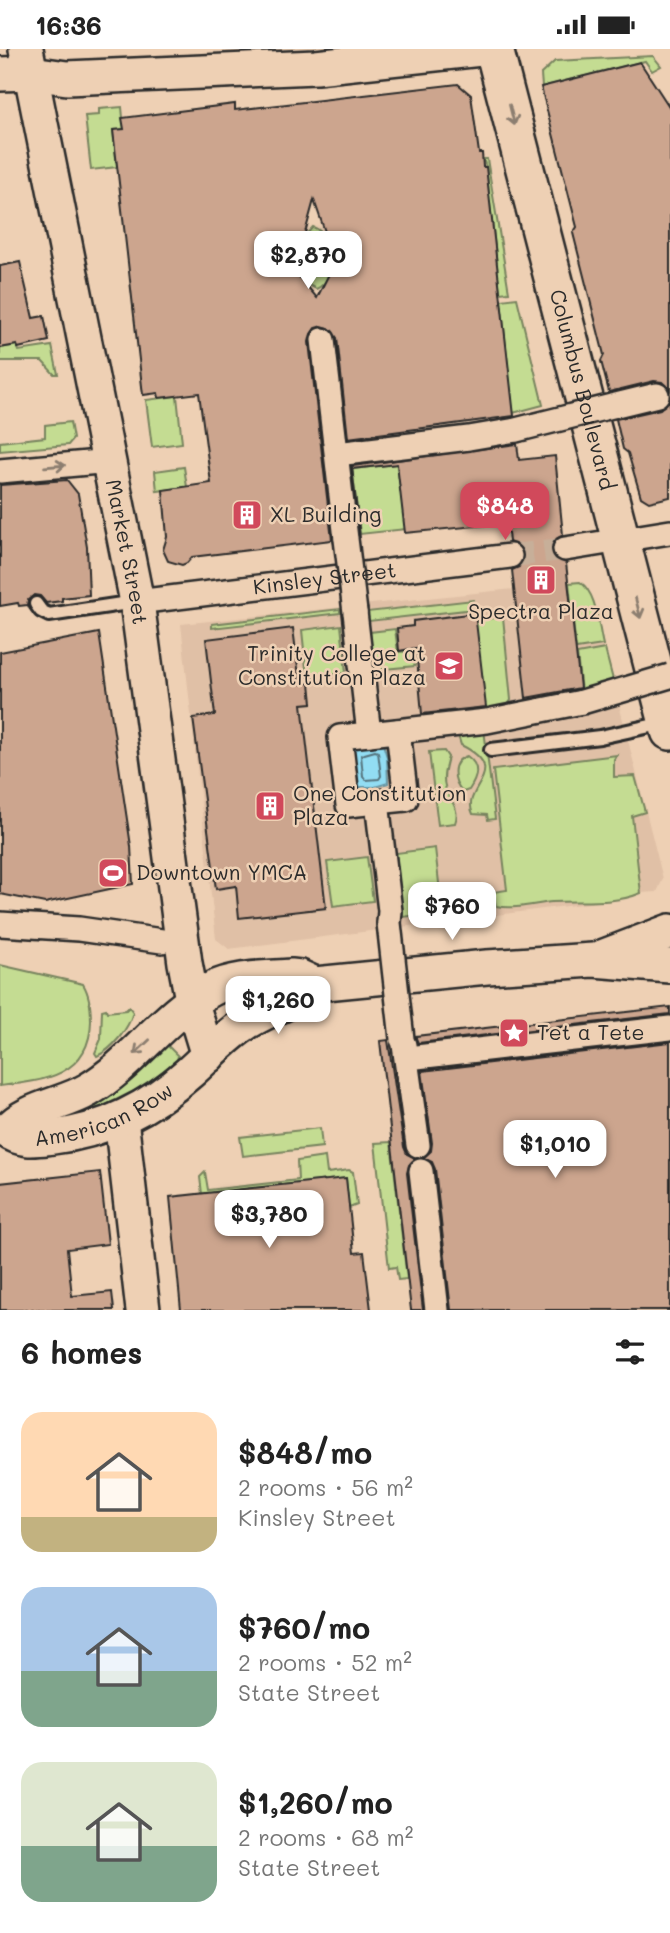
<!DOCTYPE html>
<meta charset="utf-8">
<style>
:root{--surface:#fff;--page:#f6f6f6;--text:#222;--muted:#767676;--accent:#d1495b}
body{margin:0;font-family:Mali,sans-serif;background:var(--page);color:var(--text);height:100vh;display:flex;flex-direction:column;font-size:26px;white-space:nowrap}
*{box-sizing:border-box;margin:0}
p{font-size:23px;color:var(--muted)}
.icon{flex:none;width:38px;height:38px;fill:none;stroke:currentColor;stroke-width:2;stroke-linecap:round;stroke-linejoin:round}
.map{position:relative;height:1261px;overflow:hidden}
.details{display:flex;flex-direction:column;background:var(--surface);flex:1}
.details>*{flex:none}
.price{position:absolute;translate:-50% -60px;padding:0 16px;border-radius:14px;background:#fff;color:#222;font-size:23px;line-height:46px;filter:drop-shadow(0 2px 4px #0008)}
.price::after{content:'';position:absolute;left:50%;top:42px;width:21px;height:16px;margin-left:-10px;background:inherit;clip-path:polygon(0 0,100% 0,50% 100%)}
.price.on{background:var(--accent);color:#fff}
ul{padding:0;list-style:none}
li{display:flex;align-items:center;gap:21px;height:175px;padding:0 21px}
li span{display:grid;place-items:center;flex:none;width:196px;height:140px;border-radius:21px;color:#555}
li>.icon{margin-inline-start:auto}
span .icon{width:84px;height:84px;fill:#fffc;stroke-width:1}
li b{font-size:30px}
h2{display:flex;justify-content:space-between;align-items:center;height:84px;padding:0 21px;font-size:30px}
.status{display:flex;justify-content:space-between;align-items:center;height:49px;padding:0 35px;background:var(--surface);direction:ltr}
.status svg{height:19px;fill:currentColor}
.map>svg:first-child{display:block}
</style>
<div class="status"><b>16:36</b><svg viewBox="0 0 49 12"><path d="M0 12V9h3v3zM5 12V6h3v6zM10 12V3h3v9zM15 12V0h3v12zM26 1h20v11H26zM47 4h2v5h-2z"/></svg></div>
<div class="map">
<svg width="670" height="1261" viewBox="0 0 670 1261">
<rect width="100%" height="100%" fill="#eed0b4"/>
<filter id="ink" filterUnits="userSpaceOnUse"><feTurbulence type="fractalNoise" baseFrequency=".0143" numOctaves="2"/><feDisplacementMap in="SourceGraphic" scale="14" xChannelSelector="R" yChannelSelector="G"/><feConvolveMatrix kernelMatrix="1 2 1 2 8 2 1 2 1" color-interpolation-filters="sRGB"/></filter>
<g filter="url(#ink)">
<path fill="#e0c0a6" d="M580 533 587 538 591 546 605 600 663 830 657 843 641 844 629 849 229 900 216 890 181 575Z"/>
<g fill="#c4dc92" stroke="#78845e" stroke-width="2">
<path d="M653 7 661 17 652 22 645 12 542 38 541 25 555 12Z"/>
<path d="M122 58 124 80 113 82 117 118 91 121 85 67 99 66V60Z"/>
<path d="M483 110H487L509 243 500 244 486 118Z"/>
<path d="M313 178C336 187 339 230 316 240L303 233 296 222 302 190Z"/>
<path d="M517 249 543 356 513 364 501 251Z"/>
<path d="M17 296 19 302 52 297 58 325H54L42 312H0V299Z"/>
<path d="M177 347 182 394 152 398 146 351Z"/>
<path d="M70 373 73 390 68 396 0 402V393L45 388V376Z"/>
<path d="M397 415 403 461 499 470 360 485 352 420Z"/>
<path d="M184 418 187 438 157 442 155 422Z"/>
<path d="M580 533C597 544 598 576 603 596L576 600 569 534Z"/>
<path d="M473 551 474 560 369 572 367 563Z"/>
<path d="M340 560V564L212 579V575Z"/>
<path d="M503 568 511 651 508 656 486 664 475 571Z"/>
<path d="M341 576 346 624 307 629 302 581Z"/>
<path d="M395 580 398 603 413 602 415 617 374 621 370 583Z"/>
<path d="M605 600 613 631 581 643 577 605Z"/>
<path d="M484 680 495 770 488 771 487 766 473 765C460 739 513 722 461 696L457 683Z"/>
<path d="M444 702 448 708C446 717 442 727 445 737 448 750 461 759 455 774L438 776 429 703Z"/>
<path d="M617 706 614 710V728L635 727 645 763 632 767 641 844C613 856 581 851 552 853 534 855 514 861 496 857L493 843 507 841 493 721Z"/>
<path d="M467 707C481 717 477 729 469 741L463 743C452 732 450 712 467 707Z"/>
<path d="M435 799 440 843 419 866 403 868 396 804Z"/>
<path d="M367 808 373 852 333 857 327 813Z"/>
<path d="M0 916 83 935C90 946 91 960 91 972 90 1027 43 1032 0 1037Z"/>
<path d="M129 958 133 963C129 979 112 1001 97 1007L95 1004 101 990 102 961 106 960 107 963 126 961Z"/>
<path d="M166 995 178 1007 177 1011 142 1038 92 1063H85L83 1059Z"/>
<path d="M320 1079 322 1098 243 1107 240 1088Z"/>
<path d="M391 1093 407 1230 398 1231 396 1218 389 1219 375 1094Z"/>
<path d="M325 1108 327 1124 349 1121 353 1123 357 1156 349 1159 346 1129 202 1145 200 1128 205 1123 208 1141 298 1131 297 1112Z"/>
</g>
<path fill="#92ddf3" stroke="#6996a3" stroke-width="2" d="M383 695 387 708 388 734 375 738H359L353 708 354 698Z"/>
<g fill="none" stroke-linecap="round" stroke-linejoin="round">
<path stroke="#54727b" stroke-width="2" d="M375 702 378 703 381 727 379 730 366 731 363 727 361 706Z"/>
</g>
<g fill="#cca58e" stroke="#2b2b2b" stroke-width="2" fill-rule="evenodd">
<path d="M640 13 670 59V341L662 333 654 332 609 343 601 312 604 306 573 184 577 178 541 38Z"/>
<path d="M458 35 471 46 479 104H482L483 118H486L514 367 348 389 337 289 329 279 322 277 315 279 311 285 309 293 332 491 192 508 187 514 182 516 168 512 163 501 167 488 163 441 211 434 199 344 159 349 158 344 143 346 113 81 124 80 122 69 235 55V61ZM314 151 332 203 329 225 317 249 296 224V217Z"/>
<path d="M20 213 33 269 44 267 49 292 18 299 17 296 0 299V217Z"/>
<path d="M670 351V448L649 453 641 448 628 404 623 400 616 370 660 360Z"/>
<path d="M517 395 519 411 555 407 563 486 556 490 551 502 555 509 566 514 580 639 526 649 512 521 519 518 524 506 521 498 509 493 507 474 405 484 397 415 352 420 360 489 352 417Z"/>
<path d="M67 431 78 445 87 498 89 546 62 549V552L46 554 40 547 34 546 28 551 27 556 19 557 18 554 0 557V436Z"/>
<path d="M475 564 486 658 422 665 416 599 399 602 397 579 413 577V572Z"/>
<path d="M293 579 300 635 310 634 312 654 302 655 326 859 239 869 236 837 216 840 193 669 215 666 206 590Z"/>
<path d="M99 584 131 797 133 835 45 854 0 845V603Z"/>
<path d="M670 958V965L418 994 416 989V987Z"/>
<path d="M388 991 404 1098 407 1105 416 1109 409 1116 407 1124 423 1261H411L380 992Z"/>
<path d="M670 993V1261H451L435 1120 432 1113 423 1109 431 1102 432 1094 422 1022Z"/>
<path d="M100 1123 108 1195 67 1200 72 1247 112 1243 114 1261H0V1134Z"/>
<path d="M346 1129 354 1204 364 1203 371 1261H181L170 1148Z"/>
</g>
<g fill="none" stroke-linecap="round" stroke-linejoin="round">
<path stroke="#c7af99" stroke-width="23" stroke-dasharray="23 11" stroke-linecap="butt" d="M510 507 565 500"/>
<g stroke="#2b2b2b" stroke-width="18">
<g id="lane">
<path d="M36 555 41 562 49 566 135 553"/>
<path d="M491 701 600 688 664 674"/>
</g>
</g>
<g stroke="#2b2b2b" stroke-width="28">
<g id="street">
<path d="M323 291 346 490"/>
<path d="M612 357 657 346"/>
<path d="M337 405 469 389 516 381"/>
<path d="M0 422 110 412"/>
<path d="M565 500 670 483"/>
<path id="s1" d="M137 553 510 507"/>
<path d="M355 563 369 685 340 688 348 756 377 753 390 862 389 874"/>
<path d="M369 685 487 672 582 653"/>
<path d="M377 753 406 750 398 682"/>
<path d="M0 875 79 880 162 892"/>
<path d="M404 996 418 1096"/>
<path d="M408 1009 670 979"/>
<path d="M421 1122 437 1261"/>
</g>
</g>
<g stroke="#2b2b2b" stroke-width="38">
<g id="secondary">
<path id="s2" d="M26 0 137 553 185 914 194 961 208 1007"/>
<path d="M0 25 31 24 67 29 316 18 481 0"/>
<path d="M602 908 670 882"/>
<path d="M121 1070 143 1261"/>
<path d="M7 1082C25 1059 63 1056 88 1041 134 1014 164 965 212 940 235 928 266 929 291 927L300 928 315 935 487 918 593 911 670 917"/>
<path id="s3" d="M7 1082C22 1093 36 1090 53 1088 105 1082 151 1058 190 1023 207 1008 223 990 242 977 265 960 294 955 315 935"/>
</g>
</g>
<g stroke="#2b2b2b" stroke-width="42">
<g id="primary">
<path id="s4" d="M494 0 670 682"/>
</g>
</g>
<use href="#lane" stroke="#eed0b4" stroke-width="12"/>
<use href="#street" stroke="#eed0b4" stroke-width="23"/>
<use href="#secondary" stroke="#eed0b4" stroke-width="33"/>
<use href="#primary" stroke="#eed0b4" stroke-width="37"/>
<g stroke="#2b2b2b" stroke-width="28" stroke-linecap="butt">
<g id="street-bridge">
<path d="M516 381 612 357"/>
<path d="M346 490 355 563"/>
<path d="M582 653 670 627"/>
<path d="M389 874 402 990"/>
</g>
</g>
<use href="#street-bridge" stroke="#eed0b4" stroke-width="23"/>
</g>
<defs><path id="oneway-shaft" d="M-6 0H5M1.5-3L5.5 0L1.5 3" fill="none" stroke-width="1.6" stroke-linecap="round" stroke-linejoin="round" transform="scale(1.75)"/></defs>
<g stroke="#8c7e70">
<use href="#oneway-shaft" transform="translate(512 66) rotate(76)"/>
<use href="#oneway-shaft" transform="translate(55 417) rotate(-5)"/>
<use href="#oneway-shaft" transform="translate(638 559) rotate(76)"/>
<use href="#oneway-shaft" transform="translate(142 998) rotate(137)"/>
</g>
</g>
<defs>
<g id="building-square" transform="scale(1.575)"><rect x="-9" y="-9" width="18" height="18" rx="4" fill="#d1495b" stroke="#eed0b4"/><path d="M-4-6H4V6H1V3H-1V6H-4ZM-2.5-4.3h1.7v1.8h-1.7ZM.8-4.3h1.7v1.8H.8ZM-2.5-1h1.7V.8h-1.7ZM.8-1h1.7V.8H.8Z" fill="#fff"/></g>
<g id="university-square" transform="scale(1.575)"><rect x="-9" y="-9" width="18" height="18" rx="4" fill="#d1495b" stroke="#eed0b4"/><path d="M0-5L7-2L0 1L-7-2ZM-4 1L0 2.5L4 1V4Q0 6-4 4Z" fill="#fff"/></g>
<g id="stadium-square" transform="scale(1.575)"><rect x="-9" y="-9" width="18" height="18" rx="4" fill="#d1495b" stroke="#eed0b4"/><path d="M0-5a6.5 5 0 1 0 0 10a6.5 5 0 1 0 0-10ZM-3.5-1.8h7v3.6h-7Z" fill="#fff"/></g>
<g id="sight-square" transform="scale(1.575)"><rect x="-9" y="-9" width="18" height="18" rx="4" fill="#d1495b" stroke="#eed0b4"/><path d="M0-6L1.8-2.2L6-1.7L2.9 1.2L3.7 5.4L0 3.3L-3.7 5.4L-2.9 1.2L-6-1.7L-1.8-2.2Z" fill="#fff"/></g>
</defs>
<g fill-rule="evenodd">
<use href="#building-square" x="247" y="466"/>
<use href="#building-square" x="541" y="531"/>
<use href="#university-square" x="449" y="617"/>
<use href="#building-square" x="270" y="757"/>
<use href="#stadium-square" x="113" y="824"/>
<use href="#sight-square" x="514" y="984"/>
</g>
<g text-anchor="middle" stroke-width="5" stroke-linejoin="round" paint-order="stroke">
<g font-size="21" fill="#2b2b2b" stroke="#eed0b4">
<text dy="7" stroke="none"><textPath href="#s4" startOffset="352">Columbus Boulevard</textPath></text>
<text dy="7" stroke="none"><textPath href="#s2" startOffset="513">Market Street</textPath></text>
<text dy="7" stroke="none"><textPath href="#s1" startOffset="189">Kinsley Street</textPath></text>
<text dy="7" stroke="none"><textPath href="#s3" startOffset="103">American Row</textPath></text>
</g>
<g font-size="21" fill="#2b2b2b" stroke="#eed0b4" text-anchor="start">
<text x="270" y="473">XL Building</text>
<text x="541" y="570" text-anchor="middle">Spectra Plaza</text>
<text x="426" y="612" text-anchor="end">Trinity College at<tspan x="426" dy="24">Constitution Plaza</tspan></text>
<text x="293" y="752">One Constitution<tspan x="293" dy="24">Plaza</tspan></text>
<text x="136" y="831">Downtown YMCA</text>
<text x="537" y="991">Tet a Tete</text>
</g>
</g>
</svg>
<b class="price" style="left:308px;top:242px">$2,870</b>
<b class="price on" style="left:505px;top:493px">$848</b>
<b class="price" style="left:452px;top:893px">$760</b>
<b class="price" style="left:278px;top:987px">$1,260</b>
<b class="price" style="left:555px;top:1131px">$1,010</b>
<b class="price" style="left:269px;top:1201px">$3,780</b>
</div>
<section class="details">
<h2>6 homes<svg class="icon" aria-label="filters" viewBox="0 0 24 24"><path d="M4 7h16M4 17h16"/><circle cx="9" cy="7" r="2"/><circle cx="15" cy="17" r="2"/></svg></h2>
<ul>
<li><span style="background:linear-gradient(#ffd9b3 75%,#c2b280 0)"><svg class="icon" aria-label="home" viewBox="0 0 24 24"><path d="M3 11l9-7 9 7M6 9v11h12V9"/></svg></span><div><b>$848/mo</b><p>2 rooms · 56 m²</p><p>Kinsley Street</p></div></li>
<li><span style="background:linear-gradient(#a9c7e8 60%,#7fa58c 0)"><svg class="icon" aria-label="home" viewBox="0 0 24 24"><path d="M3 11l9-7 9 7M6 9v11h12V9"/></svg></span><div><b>$760/mo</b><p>2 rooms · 52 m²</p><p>State Street</p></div></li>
<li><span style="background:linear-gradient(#dfe7d0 60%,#7fa58c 0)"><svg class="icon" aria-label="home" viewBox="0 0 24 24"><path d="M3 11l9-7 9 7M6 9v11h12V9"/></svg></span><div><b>$1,260/mo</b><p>2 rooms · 68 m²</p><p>State Street</p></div></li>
</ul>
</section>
